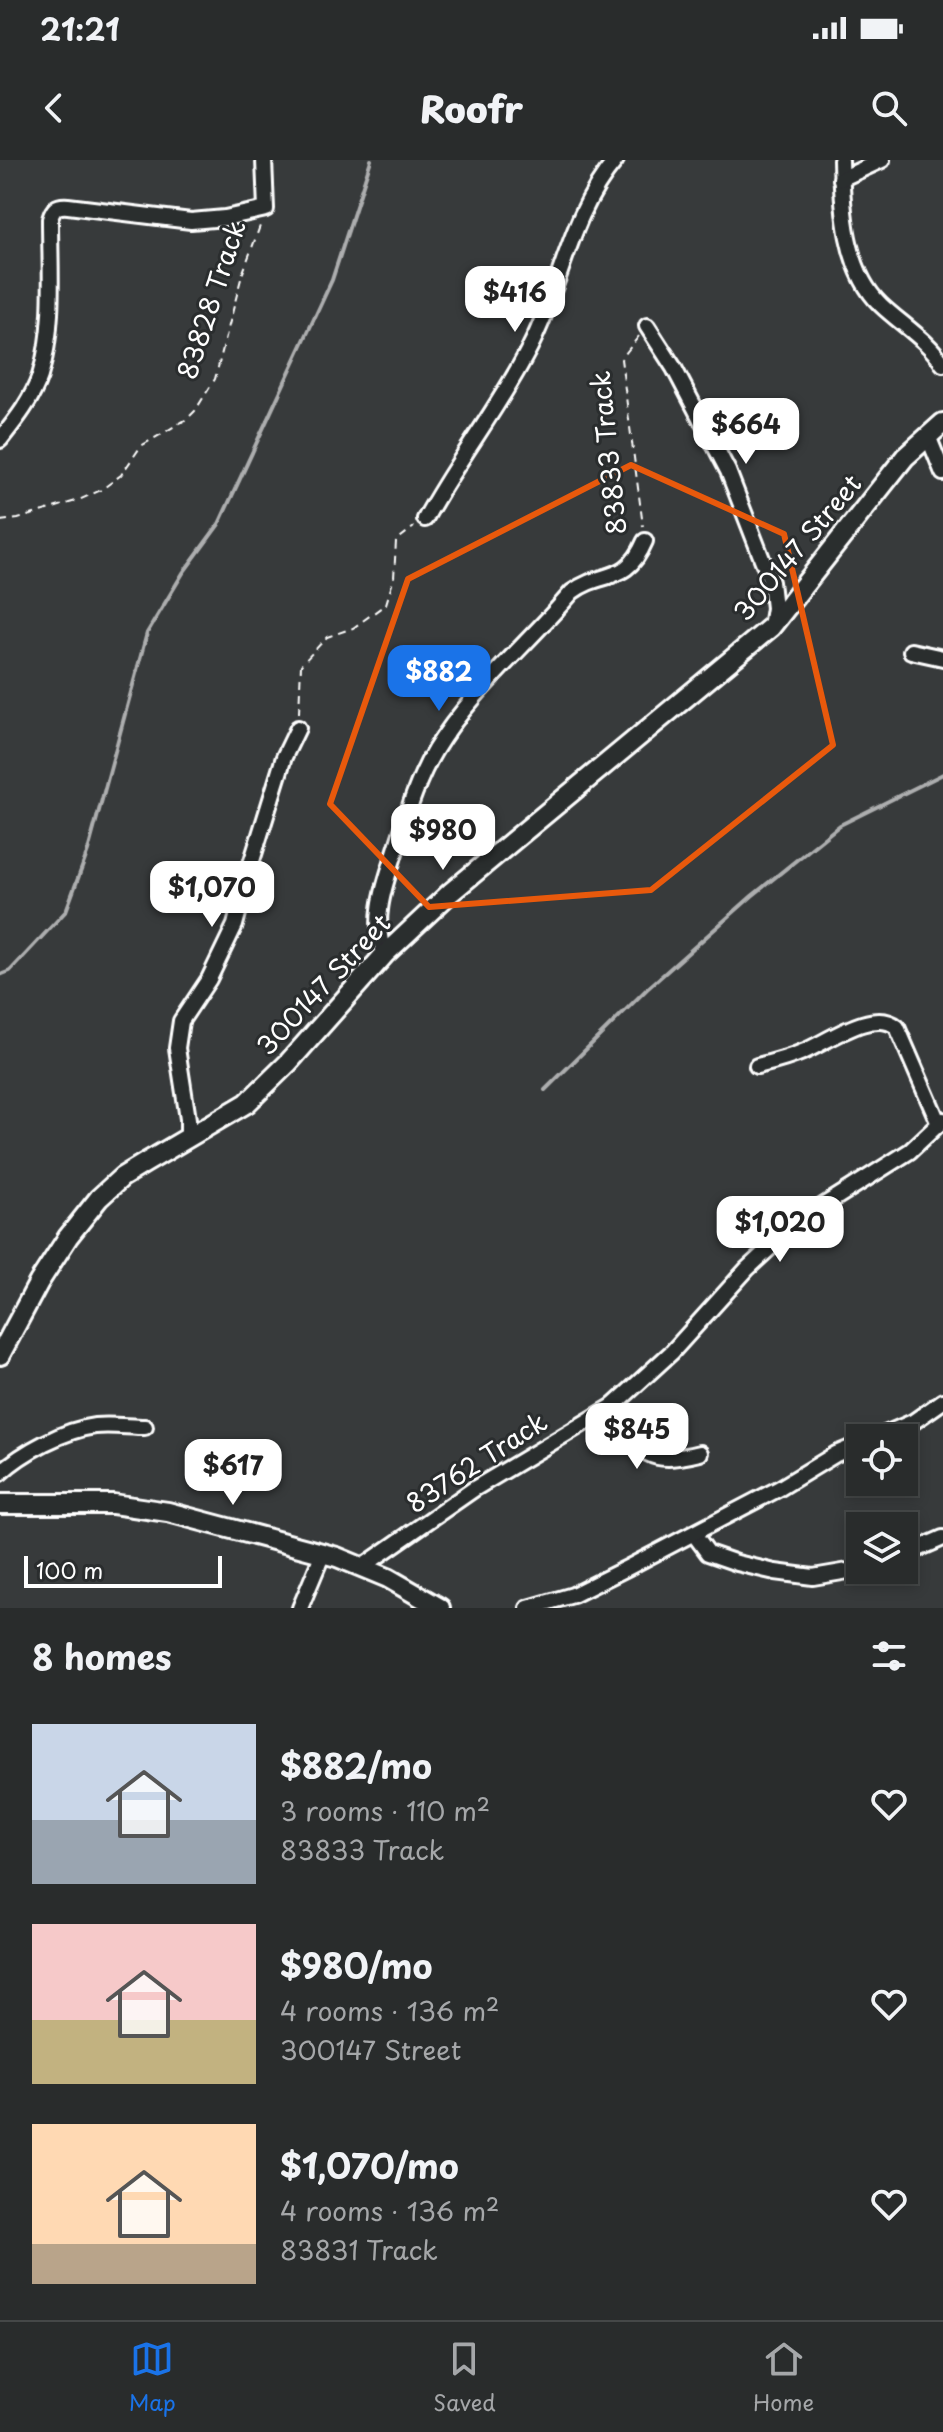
<!DOCTYPE html>
<meta charset="utf-8">
<style>
:root{--surface:#292c2c;--page:#353838;--text:#f1f3f6;--muted:#a5a7a9;--line:#454848;--accent:#1a73e8}
body{margin:0;font-family:"Playpen Sans",sans-serif;background:var(--page);color:var(--text);height:100vh;display:flex;flex-direction:column;font-size:30px;white-space:nowrap}
*{box-sizing:border-box;margin:0}
p{font-size:26px;color:var(--muted)}
.icon{flex:none;width:44px;height:44px;fill:none;stroke:currentColor;stroke-width:2;stroke-linecap:round;stroke-linejoin:round}
.map{position:relative;height:1448px;overflow:hidden}
.details{display:flex;flex-direction:column;background:var(--surface);flex:1}
.details>*{flex:none}
.tools{position:absolute;left:846px;top:1264px;display:grid;gap:16px}
.tools a{display:grid;place-items:center;width:72px;height:72px;border-radius:0px;background:var(--surface);box-shadow:0 4px 12px #0003,0 0 0 2px var(--line);font-size:40px}
.scale{position:absolute;left:24px;bottom:20px;width:198px;box-sizing:border-box;padding-left:8px;border:4px solid #fff;border-top:0;font-size:22px;line-height:28px;white-space:nowrap;color:#fff;-webkit-text-stroke:6px #2a2d2e;paint-order:stroke}
.price{position:absolute;translate:-50% -68px;padding:0 18px;border-radius:16px;background:#fff;color:#222;font-size:26px;line-height:52px;filter:drop-shadow(0 2px 4px #0008)}
.price::after{content:'';position:absolute;left:50%;top:48px;width:24px;height:18px;margin-left:-12px;background:inherit;clip-path:polygon(0 0,100% 0,50% 100%)}
.price.selected{background:var(--accent);color:#fff}
ul{padding:0;list-style:none}
li{display:flex;align-items:center;gap:24px;height:200px;padding:0 32px}
li span{display:grid;place-items:center;flex:none;width:224px;height:160px;border-radius:0px;color:#555}
li>.icon{margin-inline-start:auto}
span .icon{width:96px;height:96px;fill:#fffc;stroke-width:1}
li b{font-size:34px}
h2{display:flex;justify-content:space-between;align-items:center;height:96px;padding:0 32px;font-size:34px}
.status{display:flex;justify-content:space-between;align-items:center;height:56px;padding:0 40px;background:var(--surface);direction:ltr}
.status svg{height:22px;fill:currentColor}
header{display:flex;justify-content:space-between;align-items:center;height:104px;padding:0 32px;background:var(--surface);font-size:36px;font-weight:800}
.menu{display:flex;justify-content:space-around;align-items:center;height:112px;border-top:2px solid var(--line);background:var(--surface);font-size:22px;color:var(--muted)}
.menu a{display:grid;justify-items:center;gap:4px}
.menu .selected{color:var(--accent)}
.map>svg:first-child{display:block}
</style>
<div class="status"><b>21:21</b><svg viewBox="0 0 49 12"><path d="M0 12V9h3v3zM5 12V6h3v6zM10 12V3h3v9zM15 12V0h3v12zM26 1h20v11H26zM47 4h2v5h-2z"/></svg></div>
<header><svg class="icon" aria-label="back" viewBox="0 0 24 24"><path d="M15 5l-7 7 7 7"/></svg>Roofr<svg class="icon" aria-label="search" viewBox="0 0 24 24"><circle cx="10" cy="10" r="6"/><path d="M15 15l6 6"/></svg></header>
<div class="map">
<svg width="943" height="1448" viewBox="0 0 943 1448">
<rect width="100%" height="100%" fill="#373a3b"/>
<filter id="ink" filterUnits="userSpaceOnUse"><feTurbulence type="fractalNoise" baseFrequency=".0125" numOctaves="2"/><feDisplacementMap in="SourceGraphic" scale="16" xChannelSelector="R" yChannelSelector="G"/><feConvolveMatrix kernelMatrix="1 2 1 2 8 2 1 2 1" color-interpolation-filters="sRGB"/></filter>
<g filter="url(#ink)">
<g fill="none" stroke-linecap="round" stroke-linejoin="round">
<g stroke="#adaeaf" stroke-width="4">
<path d="M0 815 10 811 66 751 88 691 147 473 183 413 219 364 332 120 371 0"/>
<path d="M545 930 647 829 752 736 840 665 943 614"/>
</g>
<g stroke="#fff" stroke-width="20">
<g id="street">
<path d="M841 0C842 46 845 111 881 145 901 164 928 180 943 204"/>
<path d="M841 19 882 0"/>
<path d="M647 166 674 208 728 311 771 422 774 448 771 467"/>
<path d="M928 276 943 313"/>
<path d="M0 280C15 261 32 240 40 216 55 166 50 111 50 59 53 49 56 45 68 46L191 61 225 58 266 49 264 0"/>
<path d="M425 359C457 300 499 248 530 187 562 125 569 55 616 0"/>
<path d="M911 491 943 498"/>
<path d="M385 794C372 764 383 729 393 699 405 662 415 623 435 590 471 531 528 484 572 432 603 409 626 426 645 381"/>
<path d="M757 906C774 902 789 898 805 891 827 882 874 847 897 867L939 964"/>
<path d="M188 977V959L177 888 181 861 209 819 235 765 251 704 284 597 298 568"/>
<path d="M613 1246C640 1291 643 1307 700 1293"/>
<path d="M876 1278 913 1262 943 1241"/>
<path d="M0 1313C23 1292 64 1270 95 1266 111 1264 129 1267 145 1267"/>
<path d="M694 1374 708 1393 737 1403 775 1412 813 1417 860 1409"/>
<path d="M904 1395 943 1378"/>
<path d="M362 1407 474 1329 613 1246 672 1192 747 1109 799 1061 910 991 943 960"/>
<path d="M300 1448 323 1393"/>
<path d="M528 1448 573 1435 627 1408 780 1328 836 1294 860 1284"/>
</g>
</g>
<g stroke="#fff" stroke-width="24">
<g id="secondary">
<path d="M0 1195 39 1122 68 1077 99 1038 122 1017 145 1003 247 943 288 903 385 794 450 733 771 467 905 297 943 263"/>
<path d="M0 1344H113L168 1352 337 1397 388 1418 440 1448"/>
</g>
</g>
<g stroke="#fff" stroke-width="2" stroke-dasharray="8 6" stroke-linecap="butt">
<path d="M639 176 621 199 643 366"/>
<path d="M0 361 18 359 79 340 101 330 121 315 141 286 187 259 195 251 215 219 242 115 260 66"/>
<path d="M299 553 301 505 327 477 353 468 386 444 394 418 396 381 414 367"/>
</g>
<use href="#street" stroke="#2a2d2e" stroke-width="14"/>
<use href="#secondary" stroke="#2a2d2e" stroke-width="18"/>
</g>
</g>
<path fill="none" stroke="#e8590c" stroke-width="6" stroke-linejoin="round" d="M631 305 784 374 833 585 651 730 429 747 330 644 408 419Z"/>
<g text-anchor="middle" stroke-width="6" stroke-linejoin="round" paint-order="stroke">
<g font-size="26" fill="#fff" stroke="#2a2d2e">
<text transform="translate(212 140) rotate(-72)" y="9">83828 Track</text>
<text transform="translate(609 293) rotate(-96)" y="9">83833 Track</text>
<text transform="translate(798 388) rotate(-50)" y="9">300147 Street</text>
<text transform="translate(324 825) rotate(-47)" y="9">300147 Street</text>
<text transform="translate(477 1303) rotate(-33)" y="9">83762 Track</text>
</g>
</g>
</svg>
<div class="tools">
<a><svg class="icon" aria-label="locate" viewBox="0 0 24 24"><circle cx="12" cy="12" r="6"/><path d="M12 2v4M12 18v4M2 12h4M18 12h4"/></svg></a>
<a><svg class="icon" aria-label="layers" viewBox="0 0 24 24"><path d="M12 4l9 5-9 5-9-5zM3 14l9 5 9-5"/></svg></a>
</div>
<div class="scale">100 m</div>
<b class="price" style="left:515px;top:174px">$416</b>
<b class="price" style="left:746px;top:306px">$664</b>
<b class="price selected" style="left:439px;top:553px">$882</b>
<b class="price" style="left:443px;top:712px">$980</b>
<b class="price" style="left:212px;top:769px">$1,070</b>
<b class="price" style="left:780px;top:1104px">$1,020</b>
<b class="price" style="left:637px;top:1311px">$845</b>
<b class="price" style="left:233px;top:1347px">$617</b>
</div>
<section class="details">
<h2>8 homes<svg class="icon" aria-label="filters" viewBox="0 0 24 24"><path d="M4 7h16M4 17h16"/><circle cx="9" cy="7" r="2"/><circle cx="15" cy="17" r="2"/></svg></h2>
<ul>
<li><span style="background:linear-gradient(#c9d6e8 60%,#9aa5b1 0)"><svg class="icon" aria-label="home" viewBox="0 0 24 24"><path d="M3 11l9-7 9 7M6 9v11h12V9"/></svg></span><div><b>$882/mo</b><p>3 rooms · 110 m²</p><p>83833 Track</p></div><svg class="icon" aria-label="heart" viewBox="0 0 24 24"><path d="M12 20l-8-8c-3-5 5-10 8-4 3-6 11-1 8 4z"/></svg></li>
<li><span style="background:linear-gradient(#f6c9c9 60%,#c2b280 0)"><svg class="icon" aria-label="home" viewBox="0 0 24 24"><path d="M3 11l9-7 9 7M6 9v11h12V9"/></svg></span><div><b>$980/mo</b><p>4 rooms · 136 m²</p><p>300147 Street</p></div><svg class="icon" aria-label="heart" viewBox="0 0 24 24"><path d="M12 20l-8-8c-3-5 5-10 8-4 3-6 11-1 8 4z"/></svg></li>
<li><span style="background:linear-gradient(#ffd9b3 75%,#b9a48a 0)"><svg class="icon" aria-label="home" viewBox="0 0 24 24"><path d="M3 11l9-7 9 7M6 9v11h12V9"/></svg></span><div><b>$1,070/mo</b><p>4 rooms · 136 m²</p><p>83831 Track</p></div><svg class="icon" aria-label="heart" viewBox="0 0 24 24"><path d="M12 20l-8-8c-3-5 5-10 8-4 3-6 11-1 8 4z"/></svg></li>
</ul>
</section>
<nav class="menu">
<a class="selected"><svg class="icon" aria-label="map" viewBox="0 0 24 24"><path d="M3 6l6-2 6 2 6-2v14l-6 2-6-2-6 2zM9 4v14M15 6v14"/></svg>Map</a>
<a><svg class="icon" aria-label="saved" viewBox="0 0 24 24"><path d="M7 4h10v16l-5-4-5 4z"/></svg>Saved</a>
<a><svg class="icon" aria-label="home" viewBox="0 0 24 24"><path d="M3 11l9-7 9 7M6 9v11h12V9"/></svg>Home</a>
</nav>
